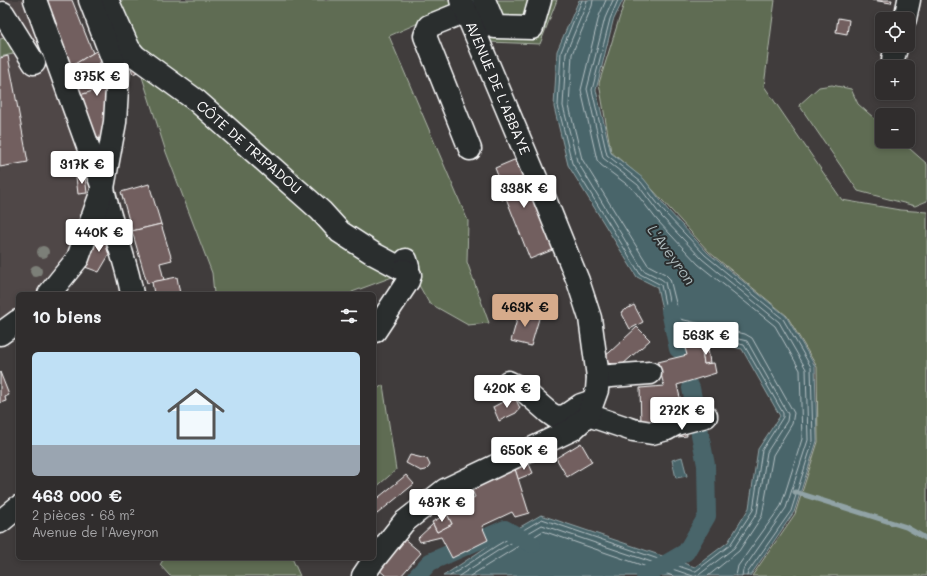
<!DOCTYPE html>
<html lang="fr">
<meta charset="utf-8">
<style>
:root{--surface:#302d2d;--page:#383535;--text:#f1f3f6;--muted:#a8a8aa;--line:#4b4949;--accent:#d6ab8b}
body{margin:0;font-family:Mali,sans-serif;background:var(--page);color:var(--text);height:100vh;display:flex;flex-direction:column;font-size:15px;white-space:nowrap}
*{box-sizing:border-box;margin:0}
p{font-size:13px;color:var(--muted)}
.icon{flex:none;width:22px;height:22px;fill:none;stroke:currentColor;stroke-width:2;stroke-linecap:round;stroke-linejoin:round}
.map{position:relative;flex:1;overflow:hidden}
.panel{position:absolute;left:16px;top:292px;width:360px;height:268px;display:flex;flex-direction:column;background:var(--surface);border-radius:6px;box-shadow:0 2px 6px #0003,0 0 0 1px var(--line)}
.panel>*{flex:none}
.buttons{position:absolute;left:875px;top:12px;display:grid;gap:8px}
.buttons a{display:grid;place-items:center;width:40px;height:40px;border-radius:6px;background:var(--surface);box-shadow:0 2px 6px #0003,0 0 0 1px var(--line);font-size:20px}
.price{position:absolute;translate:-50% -34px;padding:0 9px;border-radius:4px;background:#fff;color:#222;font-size:13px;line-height:26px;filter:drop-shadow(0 1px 2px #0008)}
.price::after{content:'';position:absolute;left:50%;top:24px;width:12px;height:9px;margin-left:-6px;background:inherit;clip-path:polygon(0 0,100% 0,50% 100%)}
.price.selected{background:var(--accent);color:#111}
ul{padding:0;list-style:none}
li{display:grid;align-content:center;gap:8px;height:212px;padding:0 16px}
li span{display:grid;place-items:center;height:124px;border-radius:6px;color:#555}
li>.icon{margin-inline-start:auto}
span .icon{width:72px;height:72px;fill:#fffc;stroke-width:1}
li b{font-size:17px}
h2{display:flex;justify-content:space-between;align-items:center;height:48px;padding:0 16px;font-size:17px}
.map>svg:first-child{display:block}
</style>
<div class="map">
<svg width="927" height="576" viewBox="0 0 927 576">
<rect width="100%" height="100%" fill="#403c3c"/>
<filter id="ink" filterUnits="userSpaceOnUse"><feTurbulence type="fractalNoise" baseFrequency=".025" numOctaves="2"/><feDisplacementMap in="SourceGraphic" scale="8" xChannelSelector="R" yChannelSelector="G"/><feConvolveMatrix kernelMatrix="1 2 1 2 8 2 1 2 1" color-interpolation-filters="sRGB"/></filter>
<g filter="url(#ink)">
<path fill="#4f4646" d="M0 0H25L93 187 68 257 38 294H18V311L0 325Z"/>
<g fill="#5e6c53" stroke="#aeb6a9">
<path d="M112 0H458L459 5 389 36 468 221 467 262 489 323 468 325 429 303 412 273 395 276 352 292 351 294H214L212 273 166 152 129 36Z"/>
<path d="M471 0H557L540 44 489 42Z"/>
<path d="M625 0H775L764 86 842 200 900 210 927 212V576H752L795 514 818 442 817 367 787 316 709 252 643 179 611 152 599 83Z"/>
<path d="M10 37 13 54 0 57V39Z"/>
<path d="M832 85 851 89 858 104 882 125V141H901L927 164V201L915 206 858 191 799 105 819 87Z"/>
<path d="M383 385 396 470 374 489V391Z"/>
<path d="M164 558H292L300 576H170L160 565Z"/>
</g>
<g fill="#48656b" stroke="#91a3a6">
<path d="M579 0H623L613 21 596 90 611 153 644 179 668 210 708 253 786 316 815 366 817 441 794 512 750 576H443L494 542 541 515 695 567 728 542 749 508 758 449 780 416 742 349 667 332 657 287 637 277 568 165 554 107 557 51Z"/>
<path d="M682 457 687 476 676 478 672 460Z"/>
</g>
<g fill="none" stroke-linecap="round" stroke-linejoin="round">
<g stroke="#b6c1c4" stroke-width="1">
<path d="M587 0 586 5 566 53 563 106 577 161 643 270 661 279 665 282 674 324 747 341 788 414 787 421 767 452 757 513 734 548 700 574 696 576"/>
<path d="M593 0 592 6 572 54 569 106 582 159 648 265 665 274 670 279 680 319 745 334 752 338 794 413 792 424 773 455 762 516 739 551 708 576"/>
<path d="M606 0 599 16 581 90 597 160 601 165 633 189 657 220 698 264 775 326 800 370 802 439 781 506 738 566 736 576"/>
<path d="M613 0 605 18 587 89 603 158 638 185 661 216 702 259 779 322 806 369 808 440 786 508 743 570 742 576"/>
<path d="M618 0 610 19 592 90 607 155 641 182 665 213 705 255 783 319 811 367 813 441 791 511 748 572 747 576"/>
<path d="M450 576 496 546 542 519 693 571H696L730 545 753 510 762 450 783 417V413L744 345 670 328 661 285 640 274 572 163 558 106 561 52 582 0"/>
<path d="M459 576 499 550 542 525 693 576"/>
<path d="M470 576 543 531 673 576"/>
</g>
<path stroke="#91a3a6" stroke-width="5" d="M795 492 906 527 927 539"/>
<g stroke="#48656b" stroke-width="18">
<path d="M670 311 678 349"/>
<path d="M417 576 430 562 505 529 532 544"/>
<path d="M645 576 686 552 707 516 706 465 691 388"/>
</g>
</g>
<g fill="#725f5e" stroke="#fff">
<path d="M44 0H72L93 53 70 67Z"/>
<path d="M872 0H892L891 3Z"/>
<path d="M838 18 849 20 847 34 836 32Z"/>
<path d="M101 48 104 60 86 72 93 91 80 95 70 67Z"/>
<path d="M8 56 28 162 0 167V58Z"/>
<path d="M104 60 107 69 108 90 107 108 105 109V116L101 138 97 139 80 95 93 91 86 72Z"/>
<path d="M130 66 146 68 133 74Z"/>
<path d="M514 160 520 163 555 249 530 259 506 198 502 200 495 182 500 181 495 168Z"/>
<path d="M85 176 87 193 78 194 76 177Z"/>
<path d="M149 184 161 224 132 231 121 192Z"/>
<path d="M161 224 172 260 160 263 164 280 147 283 132 231Z"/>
<path d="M100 232H105L109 244 106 246 109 255 99 272 85 267Z"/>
<path d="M177 277 180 294H154L152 282Z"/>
<path d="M634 305 643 322 630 329 621 312Z"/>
<path d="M520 309 540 315 531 346 511 341Z"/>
<path d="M637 327 650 340 622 365 606 363V355L610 352Z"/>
<path d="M697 341 698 347H701L704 364 714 363 716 373 677 385 684 414 665 417 666 423 641 424 640 388 664 386 658 362 687 355 685 348 690 347 689 342Z"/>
<path d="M708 349 710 363 704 364 702 350Z"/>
<path d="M0 372 9 395 5 397 6 401 0 403Z"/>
<path d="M514 396 520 408 516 413 499 421 493 407Z"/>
<path d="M686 425 687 436 678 437 677 427Z"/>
<path d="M581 443 592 462 567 477 556 458Z"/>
<path d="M410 455 427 459 430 465 428 468 426 470 421 471 406 463Z"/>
<path d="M529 464 533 473 518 479 515 469Z"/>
<path d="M515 469 529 513 515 517 512 512 482 526 488 540 452 558 441 537 420 542 418 538 433 524 437 532 452 524 447 514 456 509 451 497 462 493 467 501 475 497 472 490Z"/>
<path d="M406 475 414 484 377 514 374 511V501Z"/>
<path d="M447 514 452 524 437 532 432 522Z"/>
<path d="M402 537 421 553 401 576H386L377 568Z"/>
</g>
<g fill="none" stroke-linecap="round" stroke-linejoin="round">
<g stroke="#fff" stroke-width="25">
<g id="minor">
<path d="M35 0 103 188C110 224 126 258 132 294"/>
<path d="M105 0 108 2 129 49 135 56 197 101 321 211 340 232 374 254 404 270 408 267 406 260"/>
<path d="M484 0 495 27 532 28 540 0"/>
<path d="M466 11 429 26 425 36 470 149"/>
<path d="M0 14 3 13 34 63"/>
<path d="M905 19 909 0"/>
<path d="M893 59 897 45"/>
<path d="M49 294 78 258 103 188 115 122 118 73 90 0"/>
<path d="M375 331 408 281 410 275 408 272 404 270"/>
<path d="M0 334 18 321"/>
<path d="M598 377 650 373"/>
<path d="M508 382 522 389 548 412 555 417 565 416 581 405 590 402"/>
<path d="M588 415 633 430 652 433 667 429 676 424 706 416"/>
<path d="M0 522 18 507"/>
<path d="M363 576 373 561 404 522 445 490 573 429 588 415 597 390 598 377 590 318 578 281 544 197 461 0"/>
</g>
</g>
<use href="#minor" stroke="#2a2d2e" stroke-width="22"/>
</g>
<g fill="#7c7f78">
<circle cx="43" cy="252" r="6"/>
<circle cx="36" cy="271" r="6"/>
</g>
</g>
<g text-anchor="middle" stroke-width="4" stroke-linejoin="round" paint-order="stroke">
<g font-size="14" fill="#fff" stroke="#2a2d2e">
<text transform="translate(498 88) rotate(67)" y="5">AVENUE DE L'ABBAYE</text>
<text transform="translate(249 147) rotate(41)" y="5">CÔTE DE TRIPADOU</text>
</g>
<g font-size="15" font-style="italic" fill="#adbabc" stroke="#2a2d2e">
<text transform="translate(671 255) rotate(54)" y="5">L'Aveyron</text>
</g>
</g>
</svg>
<div class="buttons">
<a><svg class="icon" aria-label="locate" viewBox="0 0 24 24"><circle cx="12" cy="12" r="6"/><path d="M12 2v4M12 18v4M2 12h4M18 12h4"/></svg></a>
<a>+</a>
<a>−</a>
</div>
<b class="price" style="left:97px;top:97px">375K €</b>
<b class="price" style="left:82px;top:185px">317K €</b>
<b class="price" style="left:524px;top:209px">338K €</b>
<b class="price" style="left:99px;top:253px">440K €</b>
<b class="price selected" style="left:525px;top:328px">463K €</b>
<b class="price" style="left:706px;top:356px">563K €</b>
<b class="price" style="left:507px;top:409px">420K €</b>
<b class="price" style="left:682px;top:431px">272K €</b>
<b class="price" style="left:524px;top:471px">650K €</b>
<b class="price" style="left:442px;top:523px">487K €</b>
<section class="panel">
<h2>10 biens<svg class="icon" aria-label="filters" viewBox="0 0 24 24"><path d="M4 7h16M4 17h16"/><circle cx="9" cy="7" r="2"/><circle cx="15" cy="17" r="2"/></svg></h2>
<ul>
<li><span style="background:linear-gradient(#bfe0f5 75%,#9aa5b1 0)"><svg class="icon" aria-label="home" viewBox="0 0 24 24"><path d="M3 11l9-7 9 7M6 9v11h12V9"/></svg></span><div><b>463 000 €</b><p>2 pièces · 68 m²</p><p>Avenue de l'Aveyron</p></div></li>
</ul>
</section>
</div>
